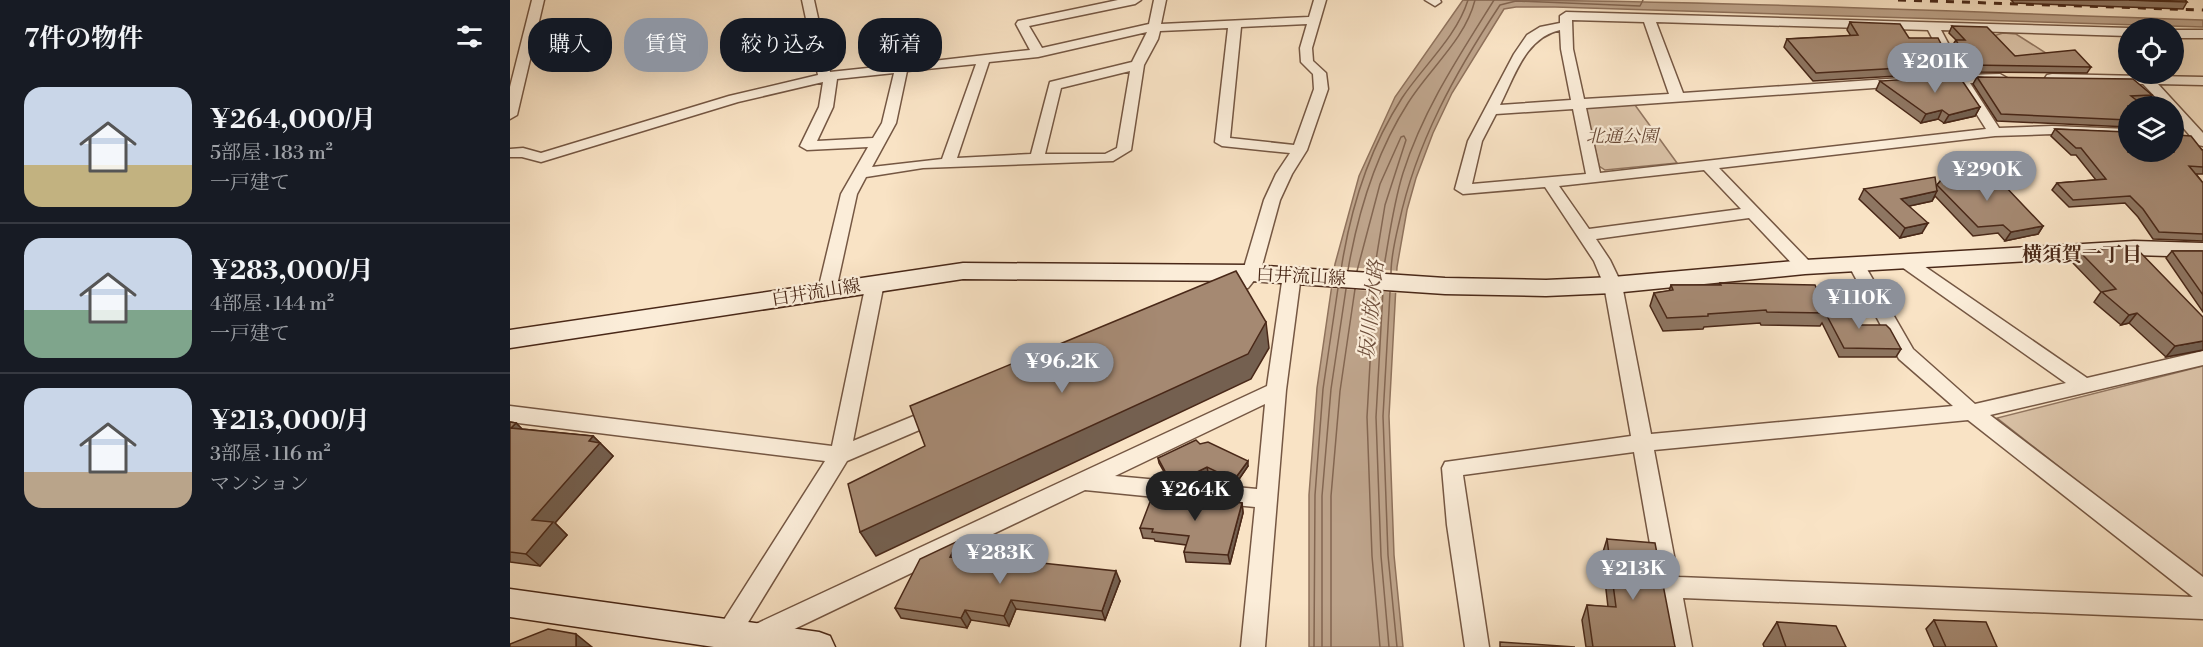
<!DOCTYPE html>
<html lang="ja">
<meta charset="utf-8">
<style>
:root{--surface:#171b24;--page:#242831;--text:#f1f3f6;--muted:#9ea1a6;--line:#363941;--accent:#8c9099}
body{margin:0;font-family:"Libre Bodoni","Noto Serif JP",serif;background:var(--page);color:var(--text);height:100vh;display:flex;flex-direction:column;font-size:22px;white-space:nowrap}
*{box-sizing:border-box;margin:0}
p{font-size:20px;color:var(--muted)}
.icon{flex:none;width:33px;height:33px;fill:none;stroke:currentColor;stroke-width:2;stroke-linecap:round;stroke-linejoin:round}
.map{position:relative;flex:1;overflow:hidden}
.side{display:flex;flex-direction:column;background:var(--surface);width:510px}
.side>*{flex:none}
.banner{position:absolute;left:18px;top:18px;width:570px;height:54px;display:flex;gap:12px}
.controls{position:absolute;left:1608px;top:18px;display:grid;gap:12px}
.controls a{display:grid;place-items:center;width:66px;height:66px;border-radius:50%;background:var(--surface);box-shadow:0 6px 24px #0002;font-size:30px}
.price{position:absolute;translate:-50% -51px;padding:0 14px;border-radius:21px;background:var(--accent);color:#fff;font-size:20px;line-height:39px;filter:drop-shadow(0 2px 3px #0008)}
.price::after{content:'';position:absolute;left:50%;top:36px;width:18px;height:14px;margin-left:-9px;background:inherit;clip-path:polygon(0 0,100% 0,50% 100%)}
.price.active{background:#222;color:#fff}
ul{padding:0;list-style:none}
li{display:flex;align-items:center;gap:18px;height:150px;padding:0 24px}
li+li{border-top:2px solid var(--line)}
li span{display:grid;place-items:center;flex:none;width:168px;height:120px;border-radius:18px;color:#555}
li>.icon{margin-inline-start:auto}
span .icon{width:72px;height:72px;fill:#fffc;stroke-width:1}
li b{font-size:26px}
h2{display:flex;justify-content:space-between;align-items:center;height:72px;padding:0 24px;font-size:26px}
.tag{padding:0 21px;border-radius:24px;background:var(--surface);box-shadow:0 6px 24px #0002;font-size:21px;line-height:54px}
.tag.active{background:var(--accent);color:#fff}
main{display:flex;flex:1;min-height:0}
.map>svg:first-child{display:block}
</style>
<main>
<section class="side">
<h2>7件の物件<svg class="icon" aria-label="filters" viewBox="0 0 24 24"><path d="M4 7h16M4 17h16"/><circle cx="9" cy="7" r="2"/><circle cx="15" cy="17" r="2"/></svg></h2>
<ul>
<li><span style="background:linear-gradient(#c9d6e8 65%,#c2b280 0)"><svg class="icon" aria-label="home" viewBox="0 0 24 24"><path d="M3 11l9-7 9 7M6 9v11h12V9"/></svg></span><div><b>¥264,000/月</b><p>5部屋 · 183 m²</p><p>一戸建て</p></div></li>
<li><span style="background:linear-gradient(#c9d6e8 60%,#7fa58c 0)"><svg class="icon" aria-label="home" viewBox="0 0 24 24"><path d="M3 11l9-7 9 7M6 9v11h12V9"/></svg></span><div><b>¥283,000/月</b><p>4部屋 · 144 m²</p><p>一戸建て</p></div></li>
<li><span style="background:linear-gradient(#c9d6e8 70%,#b9a48a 0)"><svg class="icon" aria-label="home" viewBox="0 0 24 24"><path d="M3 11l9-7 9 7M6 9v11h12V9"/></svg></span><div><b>¥213,000/月</b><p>3部屋 · 116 m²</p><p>マンション</p></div></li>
</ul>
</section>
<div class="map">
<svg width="1693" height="647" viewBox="0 0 1693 647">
<rect width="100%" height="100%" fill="#f9e3c5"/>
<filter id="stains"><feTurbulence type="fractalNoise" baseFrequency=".00333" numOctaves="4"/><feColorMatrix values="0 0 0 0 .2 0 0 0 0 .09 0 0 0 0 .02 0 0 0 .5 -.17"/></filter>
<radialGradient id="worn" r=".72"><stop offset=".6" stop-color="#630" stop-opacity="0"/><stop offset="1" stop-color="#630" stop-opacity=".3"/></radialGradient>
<g fill="#dbc3a8" stroke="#927660" stroke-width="1.5">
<path d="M1493 33 1506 34 1542 57 1509 60 1470 40Z"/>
<path d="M1125 105 1167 163 1095 170 1089 166 1076 109 1081 107Z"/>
<path d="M1693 366V580L1487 418Z"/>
</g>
<path fill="#bda38a" stroke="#8f725c" stroke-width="1.5" d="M953 0C1200 0 1446 12 1693 20V27L1045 7H1006L994 9 942 93 923 133 906 178 897 210 887 267 879 416 884 555 893 647H799V495L807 388 825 264 849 176 885 97Z"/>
<path fill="#f9e3c5" d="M822 266 890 271 889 293 819 288Z"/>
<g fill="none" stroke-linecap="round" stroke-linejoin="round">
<g stroke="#836651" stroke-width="1.5">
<path d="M831 270C840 211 859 149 892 98 913 66 946 38 958 0"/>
<path d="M838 270C848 212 866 153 898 103 919 69 955 40 965 0"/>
<path d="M847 271 870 184 891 137 894 136 896 140 875 205 864 272"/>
<path d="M873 272C879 239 883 205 893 173 913 110 949 56 984 0"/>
<path d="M881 273C881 256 885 240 889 223 906 143 945 73 990 5L1006 1 1130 6 1133 0"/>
<path d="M864 291 857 417 862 556 870 647"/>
<path d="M873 291 866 417 871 556 879 647"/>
<path d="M880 292 873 416 878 555 887 647"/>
<path d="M804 647 805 495 813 389 828 288"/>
<path d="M812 647V496L821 389 836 289"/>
<path d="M821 647V496L830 391 845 289"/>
</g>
<g stroke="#755743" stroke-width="3">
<g id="street">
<path d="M22 0H34L7 115 0 119V87Z"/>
<path d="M292 0H304L320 72 386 65 392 62 397 64 520 50 506 24 508 21 608 0H631L625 4 519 26 532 48 639 24 644 0H656L651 24 799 17 804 0H816L802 48 803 61 816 73 818 89 797 150 782 174 770 200 750 273 738 288H726L723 284 733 271 754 200 766 174 780 153 712 146 705 142 718 28 650 31 648 39 634 65 621 150 603 161 413 168 356 177 347 194 326 290 323 294H311L308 290 331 194 358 147 297 150 290 146 309 107 313 82 228 102 31 162 12 157H0V149L13 148 31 153 219 96 308 75ZM797 24 790 48 791 62 803 74 804 89 784 145 720 138 731 27ZM637 32 622 62 540 82 521 154 447 158 479 62 528 57ZM466 64 432 159 362 167 386 123 397 71ZM620 71 607 148 595 154H535L551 88ZM384 73 372 123 363 138 307 141 323 107 327 79Z"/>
<path d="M915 0H930L931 2 925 6Z"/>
<path d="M1056 12 1619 28 1618 36 1431 30 1455 75 1490 74 1497 78 1490 82 1460 83 1489 128 1542 126 1618 129V137L1542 134 1485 136 1209 168 1301 263 1303 267 1301 271H1289L1239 218 1086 239 1100 260 1112 285 1141 434 1443 406 1389 359 1338 264 1340 260H1352L1354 264 1403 349 1465 404 1556 383 1389 265 1387 261 1389 257H1401L1577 378 1693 351V365L1480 415 1693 577V619L1173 598 1182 647H1158L1124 452 953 475 979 647H955L937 525 932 468 935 462 1121 436 1094 285 1084 261 1035 187 953 194 945 189 958 141 1004 54 1017 35 1030 27 1050 23V16ZM1062 20 1134 22 1159 94 1074 99 1063 49ZM1146 22 1418 30 1442 76H1428L1421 80 1428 84 1447 83 1476 129 1090 173 1076 108 1392 86 1399 82 1392 78 1173 93ZM1050 30 1051 49 1061 100 990 105C1005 76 1015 38 1050 30ZM1063 109 1076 174 962 184 972 141 986 114ZM1194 170 1231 209 1079 229 1049 186ZM1458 420 1683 597 1168 577 1144 450Z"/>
<rect x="1664" y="30" width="29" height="8"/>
<path d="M1542 74 1631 76 1633 74H1645L1644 76 1693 77V85L1648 84 1693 133V146L1688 145 1664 117V106H1654L1633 84 1537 81 1535 78 1537 75Z"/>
<path d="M782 269 788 271 791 275 776 390 755 647H731L745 507 575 490 251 645 246 647 235 645 231 637 235 629 757 386 773 275 776 271ZM755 404 747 489 605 476Z"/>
<path d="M365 277 371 279 374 283 343 441 428 406 435 409 438 414 435 419 337 461 226 642 218 645 210 642 206 634 210 626 315 461 0 422V406L322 446 356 283 359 279Z"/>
</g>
</g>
<g stroke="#492818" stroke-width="3">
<g id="secondary">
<path d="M1624 241 1693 243V257L1624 255 1295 274 1103 293 1036 296 935 294 741 281 453 279 0 348V330L453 263 741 265 935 278 1036 280 1103 277 1295 260Z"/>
<path d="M0 589 309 632 320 636 325 647H204L0 617Z"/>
</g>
</g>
<use href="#street" fill="#fbedd9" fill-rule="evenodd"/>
<use href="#secondary" fill="#fbedd9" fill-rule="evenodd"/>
<path stroke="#492818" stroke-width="3" stroke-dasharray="8 8" stroke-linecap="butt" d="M1388 0 1693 10"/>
</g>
<g fill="#8e7662" stroke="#492818" stroke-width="1.5">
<path d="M1501 0H1675L1677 2 1673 9 1504 3Z"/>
<path d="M1340 22 1399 38 1442 65 1438 73 1303 81 1274 47 1277 39 1341 36 1337 30Z"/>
<path d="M1442 26 1505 56 1581 67 1577 73 1456 72 1442 46 1446 40 1439 33Z"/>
<path d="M1467 77 1642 95 1637 103H1629L1618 106V127L1487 121 1463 84Z"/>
<path d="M1370 81 1470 107 1465 116 1434 123 1428 119 1411 123 1366 90Z"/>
<path d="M1545 129 1667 135 1693 150V174H1686L1693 183V241L1643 239 1628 217 1615 203 1559 207 1542 190 1547 183 1586 180 1566 155H1561L1541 136Z"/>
<path d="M1437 173 1533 226 1528 234 1495 241 1488 233 1463 236 1425 196 1422 201 1399 206 1412 233 1390 238 1349 199 1354 189 1426 186Z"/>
<path d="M1569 251 1693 317V350L1656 357 1619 323 1611 325 1584 302 1591 292 1561 261Z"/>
<path d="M1662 251H1693V312L1656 258Z"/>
<path d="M1210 283 1313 304 1391 349 1386 357H1329L1312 323 1310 326 1251 325 1250 323 1194 327 1193 329 1153 331 1140 306 1144 293 1159 291 1161 285H1209Z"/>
<path d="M0 422 6 423 12 429 83 436 103 456 45 523 57 535 30 566 0 562Z"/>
<path d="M690 444 738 466 725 485 698 472 680 481 658 479 649 463 648 458Z"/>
<path d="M672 496 732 503 733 513 720 564 676 562 674 552 676 545 645 541 644 539 633 538 630 528 672 500Z"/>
<path d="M1097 539 1165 647H1076L1072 620 1077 605 1098 607 1092 555Z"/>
<path d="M448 541 453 551 450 558 610 581 595 620 506 609 499 626 461 620 457 628 391 618 385 608Z"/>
<path d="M1424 620 1487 647H1424L1416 629Z"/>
<path d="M1267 622 1336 647H1254L1253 644Z"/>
</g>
<g fill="#746050" stroke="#492818" stroke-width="1.5">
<path d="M1470 107 1465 116 1434 123 1439 115Z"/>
<path d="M1432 110 1428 119 1411 123 1416 114Z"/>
<path d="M1427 191 1422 201 1386 209 1391 199Z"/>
<path d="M1418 223 1412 233 1390 238 1395 228Z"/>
<path d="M1533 226 1528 234 1495 241 1501 232Z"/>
<path d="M1627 313 1619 323 1611 325 1619 315Z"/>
<path d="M756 322 759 348 741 379 366 556 350 532Z"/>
<path d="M1693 341V350L1656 357 1665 346Z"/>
<path d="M6 423 19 436 1 428Z"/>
<path d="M83 436 103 456 45 523 57 535 30 566 16 554 22 520 79 441Z"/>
<path d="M738 461V466L725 485 724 480Z"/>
<path d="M697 467 698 472 680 481 679 476Z"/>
<path d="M732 503 733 513 720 564 718 555Z"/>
<path d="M448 541 453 551 445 567 440 557Z"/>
<path d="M606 571 610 581 595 620 592 611Z"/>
<path d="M501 600 506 609 499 626 494 616Z"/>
<path d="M455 610 461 620 457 628 451 618Z"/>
<path d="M66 634 82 647H66Z"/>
</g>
<g fill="#a58972" stroke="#492818" stroke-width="1.5">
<path d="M1619 0H1675L1677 2 1642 1Z"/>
<path d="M1340 22 1390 24 1399 38H1428L1442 65 1306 73 1277 39 1348 35Z"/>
<path d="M1442 26 1477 27 1505 56 1565 50 1581 67 1460 65 1446 40H1455Z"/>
<path d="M1449 76 1470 107 1439 115 1432 110 1416 114 1370 81Z"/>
<path d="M1467 77 1623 79 1642 95 1621 96 1634 106H1618V120L1491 114Z"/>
<path d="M1545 129 1618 132V152H1664V132L1667 135 1681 136 1692 150H1693V167L1679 166 1693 183V234L1649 232 1633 209 1620 196 1563 200 1547 183 1596 179 1571 148H1566Z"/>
<path d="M1461 168 1486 187 1494 185 1533 226 1501 232 1493 225 1468 227 1427 185 1437 173Z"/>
<path d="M1425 177 1427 191 1391 199 1418 223 1395 228 1354 189Z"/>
<path d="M1625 247 1693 317V341L1665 346 1627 313 1619 315 1592 292 1606 289 1569 251Z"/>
<path d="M1662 251H1693V295Z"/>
<path d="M726 271 756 322 738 354 350 532 338 484 415 446 400 406Z"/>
<path d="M1210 283 1305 285 1317 313 1257 312 1256 310 1198 314V316L1157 318 1144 293 1163 290 1161 285H1211Z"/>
<path d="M1313 304H1338L1351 325H1376L1380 329 1391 349 1334 348 1316 314 1317 313Z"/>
<path d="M0 422 6 423 1 428 83 436 79 441 90 443 22 520 43 522 16 554 0 552Z"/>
<path d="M686 440 690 444 698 442 738 461 724 480 697 467 679 476 656 473 648 458Z"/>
<path d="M672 496 732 503 718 555 674 552 679 536 642 532 643 529 630 528 640 502H644L646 497 673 500Z"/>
<path d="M1097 539 1145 543 1165 647H1083L1077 605 1106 607Z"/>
<path d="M448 541 440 557 484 561 486 558 606 571 592 611 501 600 494 616 455 610 451 618 385 608 410 559Z"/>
<path d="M1424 620 1476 622 1487 647H1436Z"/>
<path d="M1267 622 1326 626 1336 647H1276Z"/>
<path d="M38 629 66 634V647H0V644Z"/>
<path d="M990 642 1065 647H990Z"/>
</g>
<g text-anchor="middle" stroke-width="4.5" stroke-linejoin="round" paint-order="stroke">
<g font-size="18" font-style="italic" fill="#664735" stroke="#fbedd9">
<text x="1112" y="142">北通公園</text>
</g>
<g font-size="18" fill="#492818" stroke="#fbedd9">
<text transform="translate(791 276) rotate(3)" y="6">白井流山線</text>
<text transform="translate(306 292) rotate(-9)" y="6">白井流山線</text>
</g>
<g font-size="20" font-weight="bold" fill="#492818" stroke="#fbedd9">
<text x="1572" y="261">横須賀一丁目</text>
</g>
<g font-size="20" font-style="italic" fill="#6c4d3a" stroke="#fbedd9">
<text transform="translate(861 310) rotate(-84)" y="7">坂川放水路</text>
</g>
</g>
<rect width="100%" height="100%" filter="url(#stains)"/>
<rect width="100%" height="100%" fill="url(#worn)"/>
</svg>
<div class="controls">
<a><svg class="icon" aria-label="locate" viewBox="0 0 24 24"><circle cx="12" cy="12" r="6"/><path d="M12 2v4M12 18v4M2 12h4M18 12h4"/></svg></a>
<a><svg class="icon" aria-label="layers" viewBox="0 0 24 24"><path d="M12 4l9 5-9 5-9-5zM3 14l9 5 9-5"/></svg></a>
</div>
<b class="price" style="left:1425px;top:94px">¥201K</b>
<b class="price" style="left:1477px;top:202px">¥290K</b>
<b class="price" style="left:1349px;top:330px">¥110K</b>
<b class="price" style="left:552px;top:394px">¥96.2K</b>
<b class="price active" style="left:685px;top:522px">¥264K</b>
<b class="price" style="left:490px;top:585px">¥283K</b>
<b class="price" style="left:1123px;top:601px">¥213K</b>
<div class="banner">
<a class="tag">購入</a>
<a class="tag active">賃貸</a>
<a class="tag">絞り込み</a>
<a class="tag">新着</a>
</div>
</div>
</main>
